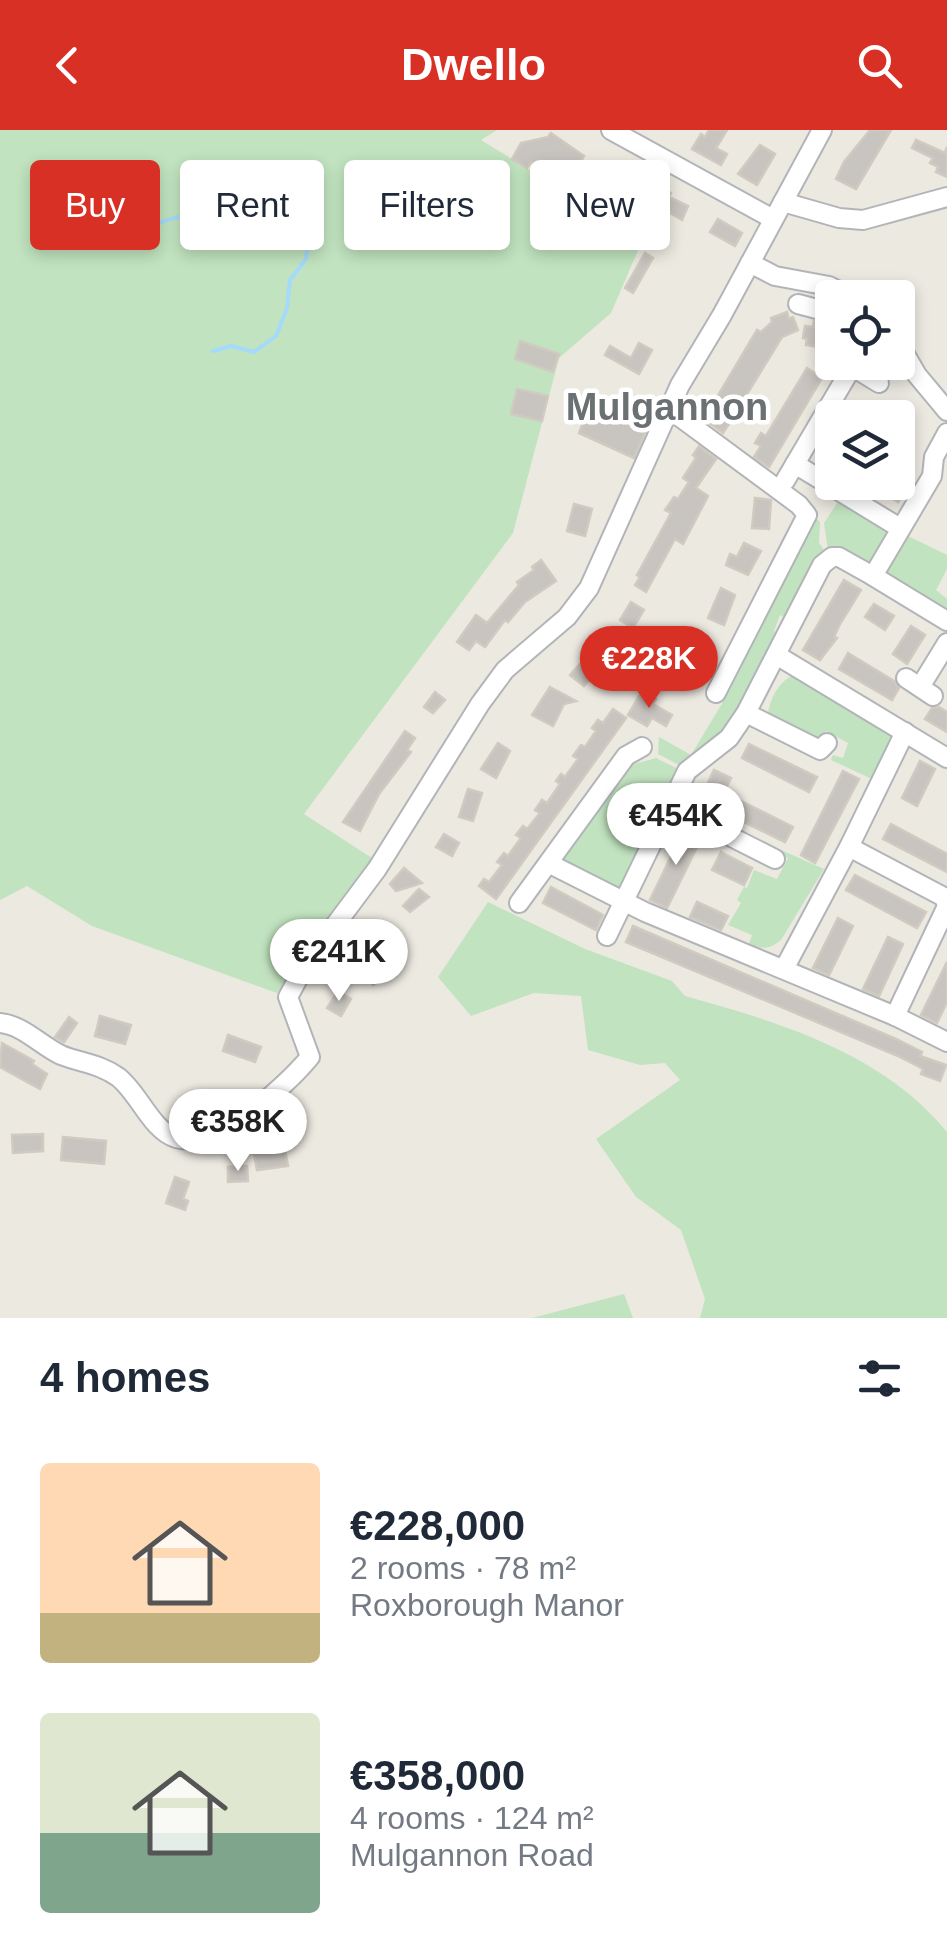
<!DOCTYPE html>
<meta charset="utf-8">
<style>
:root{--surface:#fff;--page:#f2f2f3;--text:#1f2937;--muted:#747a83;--accent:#d93025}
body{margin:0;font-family:Arial,sans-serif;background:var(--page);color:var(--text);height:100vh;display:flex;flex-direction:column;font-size:38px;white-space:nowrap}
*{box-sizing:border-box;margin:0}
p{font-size:32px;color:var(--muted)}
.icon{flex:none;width:55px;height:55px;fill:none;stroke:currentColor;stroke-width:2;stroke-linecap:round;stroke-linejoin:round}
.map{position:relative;height:1188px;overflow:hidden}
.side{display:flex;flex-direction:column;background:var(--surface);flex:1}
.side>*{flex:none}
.guide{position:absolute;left:30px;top:30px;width:888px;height:90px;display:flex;gap:20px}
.controls{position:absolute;left:815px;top:150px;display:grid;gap:20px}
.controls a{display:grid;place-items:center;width:100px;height:100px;border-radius:10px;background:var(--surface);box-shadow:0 5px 15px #0003;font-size:50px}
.price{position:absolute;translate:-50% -85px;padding:0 22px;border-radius:35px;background:#fff;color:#222;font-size:32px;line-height:65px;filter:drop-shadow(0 2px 5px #0008)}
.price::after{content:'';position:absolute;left:50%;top:60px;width:30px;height:22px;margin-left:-15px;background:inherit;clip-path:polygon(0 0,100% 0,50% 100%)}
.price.active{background:var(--accent);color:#fff}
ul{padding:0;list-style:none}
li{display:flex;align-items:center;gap:30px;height:250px;padding:0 40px}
li span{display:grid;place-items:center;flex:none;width:280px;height:200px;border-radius:10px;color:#555}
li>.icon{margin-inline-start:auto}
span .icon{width:120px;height:120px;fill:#fffc;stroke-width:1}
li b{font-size:42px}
h2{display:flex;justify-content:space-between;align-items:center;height:120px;padding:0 40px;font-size:42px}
.chip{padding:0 35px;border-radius:10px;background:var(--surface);box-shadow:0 5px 15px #0003;font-size:35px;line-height:90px}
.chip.active{background:var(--accent);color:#fff}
header{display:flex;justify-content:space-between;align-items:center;height:130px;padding:0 40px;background:var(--accent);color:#fff;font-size:45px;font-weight:700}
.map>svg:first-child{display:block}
</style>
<header><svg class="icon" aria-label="back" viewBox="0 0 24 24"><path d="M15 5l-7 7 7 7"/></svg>Dwello<svg class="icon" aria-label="search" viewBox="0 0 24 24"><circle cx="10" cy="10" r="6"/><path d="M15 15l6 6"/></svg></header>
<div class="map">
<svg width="947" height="1188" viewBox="0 0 947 1188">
<rect width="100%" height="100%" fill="#ece9e1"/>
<g fill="#c1e3bf">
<path d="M0 0H497L481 10 643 109 611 183 559 228 513 403 304 684 375 730 277 863 92 796 27 756 0 770Z"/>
<path d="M841 367 890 400 871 431 863 433 828 420 824 393Z"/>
<path d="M816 388 820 392 819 413 826 423 789 489 780 485 774 501 781 507 725 603 683 637 658 624 659 607 691 625 729 562Z"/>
<path d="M904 404 947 425V439L936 460 947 469V483L885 444 884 435Z"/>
<path d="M794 544 892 603V610L874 650 831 630 833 625 843 628 848 613 826 601 819 610 767 589C770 568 777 554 794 544Z"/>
<path d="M656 628 680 640 654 694 646 692 637 711 644 715 626 754 619 761 563 734 561 729 613 653 617 654 631 635Z"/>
<path d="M781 720 824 739 781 810C769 820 763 819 749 814L752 805 728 795 741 773 737 770 744 757 747 758 754 740 777 749 788 728 780 723Z"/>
<path d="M488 772 585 819 672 851 685 866C779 892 883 923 947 1002V1188H700L705 1169 681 1100 636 1067 596 1009 680 950 665 933 640 935 588 920 581 866 534 863 471 886 438 847Z"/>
<path d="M624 1164 633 1188H532Z"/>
</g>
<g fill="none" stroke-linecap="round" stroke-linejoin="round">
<g stroke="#a4dafa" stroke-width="4">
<path d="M130 104 167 90 246 71"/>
<path d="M213 221 231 216 254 222 276 206 287 178 290 150 306 129 307 119"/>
</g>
</g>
<g fill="#c8c4bf" stroke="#d0cac0" stroke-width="2.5">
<path d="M709 0H727L716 18 727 24 721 35 692 19 701 4 705 7Z"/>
<path d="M870 0H891L856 59 836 49 844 32Z"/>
<path d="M551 3 584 26 575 41 560 32 553 45 531 32 527 38 512 29 521 13 548 7Z"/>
<path d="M916 10 945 23 947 17V47L936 42 938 37 930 33 933 28 912 18Z"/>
<path d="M760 15 775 24 757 55 738 44Z"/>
<path d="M607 35 628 46 630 41 671 63 669 67 688 76 682 90 618 53 613 62 597 54Z"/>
<path d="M718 89 742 103 735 116 710 102Z"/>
<path d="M645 123 653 128 633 163 625 158Z"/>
<path d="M787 182 789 189 793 187 798 200 782 207 738 279 744 283 737 293 732 289 723 303 708 292 714 282 710 279 757 200 761 202 772 192 771 188Z"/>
<path d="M814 191 823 194 819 217 806 215 807 209 803 208 805 196 813 197Z"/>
<path d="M520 211 559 224 553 242 515 229Z"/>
<path d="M639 213 652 220 639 244 605 225 610 216 631 228Z"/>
<path d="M807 238 822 248 769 337 754 327 761 316 755 313 761 303 766 306Z"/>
<path d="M517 259 548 266 542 291 511 284Z"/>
<path d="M592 268 601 271 596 283 623 293 633 272 654 282 634 328 579 303Z"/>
<path d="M699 316 716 329 696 358 708 366 683 414 675 409 646 462 635 455 640 447 637 445 671 383 665 380 674 367 678 369 689 352 683 348 696 328 693 325Z"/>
<path d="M867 352H902L908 356 898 372Z"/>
<path d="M755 368 771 370 769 399 752 398Z"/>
<path d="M574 374 592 379 585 406 567 401Z"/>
<path d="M744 413 761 421 748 445 726 435 730 424 737 427Z"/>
<path d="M541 430 556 451 525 472 508 492 505 490 485 517 476 511 469 520 457 512 476 485 487 493 519 455 517 452 534 440 532 437Z"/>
<path d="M844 450 861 460 840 494 834 507 837 508 820 530 803 520Z"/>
<path d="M721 458 735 465 724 495 708 488Z"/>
<path d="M631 472 644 480 633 498 620 490Z"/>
<path d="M874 474 894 486 885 500 865 487Z"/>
<path d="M911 496 925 505 907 534 893 524Z"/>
<path d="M701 507 713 514 695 543 684 536Z"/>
<path d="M603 508 616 519 584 556 570 545Z"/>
<path d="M848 523 894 551 899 558 892 570 839 539Z"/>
<path d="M550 557 576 571 564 574 553 596 532 585Z"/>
<path d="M642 561 656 569 653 574 672 585 666 596 652 588 647 596 628 585Z"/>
<path d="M435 562 445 570 433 583 424 577Z"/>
<path d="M939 577 947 582V602L925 589 932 578Z"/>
<path d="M613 579 626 588 496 769 479 756 484 749 489 752 502 735 497 732 504 723 508 726 521 708 516 705 523 696 527 699 540 683 535 680 542 670 547 673 560 654 556 651 561 644 565 647 578 629 573 626 581 615 585 617 596 601 592 598 598 590 603 593Z"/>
<path d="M405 601 415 608 407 620 411 622 379 664 360 701 343 692Z"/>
<path d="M498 613 510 621 496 648 481 639Z"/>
<path d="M749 614 817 647 809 662 742 628Z"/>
<path d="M920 631 935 639 917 676 902 668Z"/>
<path d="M714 640 731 648 713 684 697 676Z"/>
<path d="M843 641 859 649 815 733 801 725Z"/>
<path d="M468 659 482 663 473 691 459 687Z"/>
<path d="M741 671 793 697 785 712 733 687Z"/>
<path d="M891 694 947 724V742L883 709Z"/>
<path d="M685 698 702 707 667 778 650 770Z"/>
<path d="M444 704 459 713 452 726 436 717Z"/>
<path d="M721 722 752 738 744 755 712 740Z"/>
<path d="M404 738 422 753 396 761 390 754Z"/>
<path d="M855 745 926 782 917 798 846 760Z"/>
<path d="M551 757 603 785 596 800 543 773Z"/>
<path d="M419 759 429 767 410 782 403 776Z"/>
<path d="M697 772 728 786 721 800 690 787Z"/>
<path d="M838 788 853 796 829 845 813 838Z"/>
<path d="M633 796 896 909 922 922 920 926 946 935 940 951 921 944 923 939 898 926 626 812Z"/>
<path d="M888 807 903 814 879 866 863 859Z"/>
<path d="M396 823 403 835 373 855 365 843 373 838 370 834 378 829 380 833Z"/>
<path d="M947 832V872L937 893 921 885Z"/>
<path d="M338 861 351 869 341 886 327 878Z"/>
<path d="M100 886 131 895 125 914 95 906Z"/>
<path d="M69 887 77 893 64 912 55 907Z"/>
<path d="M228 905 261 917 255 932 223 921Z"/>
<path d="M2 913 34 931 32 934 47 944 40 959 0 937Z"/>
<path d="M43 1004V1021L13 1023 12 1005Z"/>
<path d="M63 1007 106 1011 104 1034 61 1030Z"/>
<path d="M284 1014 288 1036 257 1040 253 1019Z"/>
<path d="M247 1036 248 1051 228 1052V1037Z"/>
<path d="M175 1047 189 1052 183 1069 188 1071 185 1080 166 1073Z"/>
</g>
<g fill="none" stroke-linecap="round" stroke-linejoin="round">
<g stroke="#b2b5b8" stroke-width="22">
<g id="minor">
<path d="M611 0 773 89"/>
<path d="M783 72 839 88 863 90 947 67"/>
<path d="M750 133 775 146 829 156 853 168"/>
<path d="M798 174 832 183"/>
<path d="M898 212 917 245 947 281"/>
<path d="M853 237 879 253"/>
<path d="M669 279 799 375 807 385 716 563"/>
<path d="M947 303 934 327 932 346 873 446 947 491"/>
<path d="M795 334 900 398"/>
<path d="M785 351 855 232"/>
<path d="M778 526 947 628"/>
<path d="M906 548 933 566"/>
<path d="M920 557 947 513"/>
<path d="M746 583 820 620 827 613"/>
<path d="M670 676 775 729"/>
<path d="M550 734 645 782 895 886 947 912"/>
<path d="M519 773 626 626 642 617"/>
<path d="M607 806 687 641 729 608 746 583 822 435 832 427H839L873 446"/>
<path d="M784 839 849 717"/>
<path d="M895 886 947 776 944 767 849 717 905 602"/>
<path d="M0 893C23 895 40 915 61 925 81 933 100 934 118 947 139 963 151 1000 176 1008 217 1020 286 956 310 927L288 867 306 834 377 739 480 574 505 540 567 487 589 458 680 255 722 185 822 0"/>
</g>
</g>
<use href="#minor" stroke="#fff" stroke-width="18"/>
</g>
<g text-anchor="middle" stroke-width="9" stroke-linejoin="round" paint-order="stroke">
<g font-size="38" font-weight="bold" fill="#6b7073" stroke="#fff">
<text x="667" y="290">Mulgannon</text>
</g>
</g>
</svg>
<div class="controls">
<a><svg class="icon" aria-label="locate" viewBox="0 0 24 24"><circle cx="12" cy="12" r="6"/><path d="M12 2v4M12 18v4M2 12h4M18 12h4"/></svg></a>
<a><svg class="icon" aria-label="layers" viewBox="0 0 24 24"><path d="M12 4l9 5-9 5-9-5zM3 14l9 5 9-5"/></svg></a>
</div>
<b class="price active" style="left:649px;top:581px">€228K</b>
<b class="price" style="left:676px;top:738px">€454K</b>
<b class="price" style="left:339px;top:874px">€241K</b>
<b class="price" style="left:238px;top:1044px">€358K</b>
<div class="guide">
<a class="chip active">Buy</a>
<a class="chip">Rent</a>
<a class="chip">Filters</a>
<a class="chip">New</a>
</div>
</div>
<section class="side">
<h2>4 homes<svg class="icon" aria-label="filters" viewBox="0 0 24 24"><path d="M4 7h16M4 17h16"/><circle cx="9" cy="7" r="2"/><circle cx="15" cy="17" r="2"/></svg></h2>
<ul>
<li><span style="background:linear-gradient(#ffd9b3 75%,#c2b280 0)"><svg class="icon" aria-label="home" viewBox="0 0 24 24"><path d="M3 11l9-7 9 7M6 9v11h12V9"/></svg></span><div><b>€228,000</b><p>2 rooms · 78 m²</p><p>Roxborough Manor</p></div></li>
<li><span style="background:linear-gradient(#dfe7d0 60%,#7fa58c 0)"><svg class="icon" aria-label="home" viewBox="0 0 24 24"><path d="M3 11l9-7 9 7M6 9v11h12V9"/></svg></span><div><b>€358,000</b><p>4 rooms · 124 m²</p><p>Mulgannon Road</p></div></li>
</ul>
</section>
